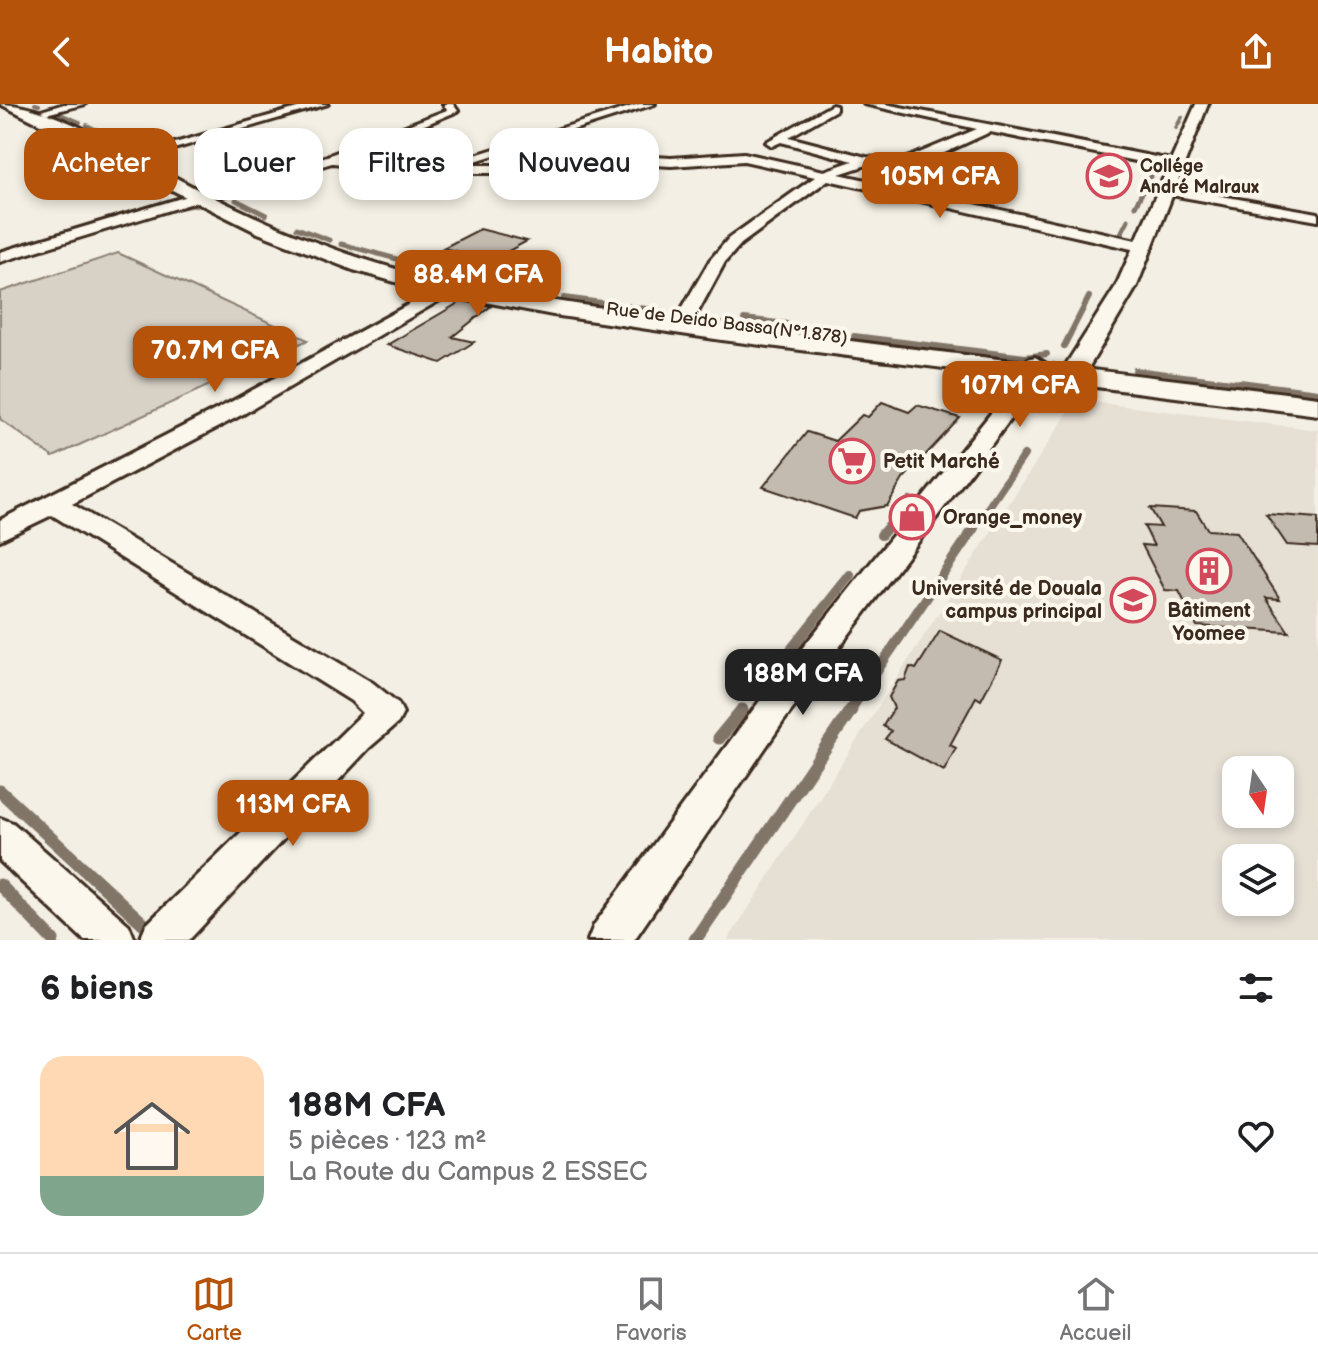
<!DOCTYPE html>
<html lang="fr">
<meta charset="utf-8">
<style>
:root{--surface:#fff;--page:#f2f2f2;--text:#202124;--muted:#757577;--line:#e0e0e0;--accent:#b45309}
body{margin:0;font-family:"Balsamiq Sans",sans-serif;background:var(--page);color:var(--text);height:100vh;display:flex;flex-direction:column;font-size:30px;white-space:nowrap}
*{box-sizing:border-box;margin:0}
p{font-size:26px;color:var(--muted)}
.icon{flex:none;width:44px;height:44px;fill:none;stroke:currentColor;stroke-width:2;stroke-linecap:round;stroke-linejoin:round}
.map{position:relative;height:836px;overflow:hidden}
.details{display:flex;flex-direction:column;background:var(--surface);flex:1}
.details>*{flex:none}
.guide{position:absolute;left:24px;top:24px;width:800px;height:72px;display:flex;gap:16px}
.needle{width:52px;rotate:167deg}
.fabs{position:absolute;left:1222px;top:652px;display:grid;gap:16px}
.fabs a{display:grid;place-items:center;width:72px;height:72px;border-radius:16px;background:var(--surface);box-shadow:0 4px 12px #0003;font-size:40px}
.price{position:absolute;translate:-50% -68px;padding:0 18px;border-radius:16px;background:var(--accent);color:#fff;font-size:26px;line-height:52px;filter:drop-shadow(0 2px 4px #0008)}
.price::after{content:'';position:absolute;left:50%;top:48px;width:24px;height:18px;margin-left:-12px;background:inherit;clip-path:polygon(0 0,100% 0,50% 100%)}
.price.selected{background:#222;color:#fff}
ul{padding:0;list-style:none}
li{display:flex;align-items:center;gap:24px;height:200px;padding:0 40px}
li+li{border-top:2px solid var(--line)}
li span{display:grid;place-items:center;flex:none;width:224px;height:160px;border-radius:24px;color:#555}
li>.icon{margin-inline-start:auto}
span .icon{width:96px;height:96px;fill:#fffc;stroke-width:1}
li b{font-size:34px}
h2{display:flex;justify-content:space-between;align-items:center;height:96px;padding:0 40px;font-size:34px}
.chip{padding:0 28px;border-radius:24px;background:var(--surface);box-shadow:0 4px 12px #0003;font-size:28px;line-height:72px}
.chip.selected{background:var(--accent);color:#fff}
header{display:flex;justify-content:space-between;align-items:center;height:104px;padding:0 40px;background:var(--accent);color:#fff;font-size:36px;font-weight:700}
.menu{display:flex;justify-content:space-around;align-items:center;height:112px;border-top:2px solid var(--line);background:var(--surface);font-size:22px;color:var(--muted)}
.menu a{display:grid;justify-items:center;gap:4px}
.menu .selected{color:var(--accent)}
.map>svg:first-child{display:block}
</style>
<header><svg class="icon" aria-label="back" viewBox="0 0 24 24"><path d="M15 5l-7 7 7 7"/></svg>Habito<svg class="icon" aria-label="share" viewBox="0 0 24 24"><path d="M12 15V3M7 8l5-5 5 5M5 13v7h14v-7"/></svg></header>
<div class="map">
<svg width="1318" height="836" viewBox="0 0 1318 836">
<rect width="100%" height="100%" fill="#f3efe4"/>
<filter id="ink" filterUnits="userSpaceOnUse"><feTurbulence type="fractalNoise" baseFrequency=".0125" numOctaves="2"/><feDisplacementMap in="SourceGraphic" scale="16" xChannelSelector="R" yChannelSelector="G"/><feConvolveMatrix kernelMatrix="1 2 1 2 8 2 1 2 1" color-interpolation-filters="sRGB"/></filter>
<g filter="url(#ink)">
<path fill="#e5dfd4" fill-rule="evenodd" d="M1076 296 1318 326V836H728ZM1236 666H1280V710H1236ZM1236 754H1280V798H1236Z"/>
<path fill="#d8d1c6" stroke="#8a7e72" stroke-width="2" d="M118 149 308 236 53 353 0 315V188Z"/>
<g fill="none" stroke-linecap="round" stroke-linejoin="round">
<g stroke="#817468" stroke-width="4">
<path d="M35 0 39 1"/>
<path d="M53 7 80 18"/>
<path d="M87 21 121 38"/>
<path d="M1176 24 1182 13"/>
<path d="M1150 74 1152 71"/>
</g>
<g stroke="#817468" stroke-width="5">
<path d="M236 96 266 111"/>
<path d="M1135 102 1151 72"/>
<path d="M175 104 201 100"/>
<path d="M297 124 329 136"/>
<path d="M341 140 438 166"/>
<path d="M1115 141 1128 116"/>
<path d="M0 158 62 139"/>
</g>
<g stroke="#817468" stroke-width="6">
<path d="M431 164 495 181"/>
<path d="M506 183 542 191"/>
<path d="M564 194 662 207"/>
<path d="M744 215 787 220"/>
<path d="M854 232 1025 253 1047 250"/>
<path d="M1064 242 1089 193"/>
<path d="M839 251 887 257"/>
<path d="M1135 266 1256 281"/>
<path d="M1085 281 1091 280"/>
</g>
<g stroke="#817468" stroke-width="8">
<path d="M1240 279 1318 289"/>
<path d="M1072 284 1091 280"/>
<path d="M885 426 910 396"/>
<path d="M973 426 1024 351"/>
</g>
<g stroke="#817468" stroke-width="10">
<path d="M881 431 887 424"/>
<path d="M784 554 850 471"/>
<path d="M740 608 743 605"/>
<path d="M849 608 974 424"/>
</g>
<g stroke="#817468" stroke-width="13">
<path d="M719 634 742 606"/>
<path d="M0 687 161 836"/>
<path d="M0 781 53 836"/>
<path d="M695 836 851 606"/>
</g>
</g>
<g fill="#c3bbb0" stroke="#3b2a1e" stroke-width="2">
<path d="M480 125 527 137 492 156 443 144Z"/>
<path d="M462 197 491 202 452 233 474 238 441 259 387 241Z"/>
<path d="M882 298 909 308 917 301 960 314 903 375 887 402 859 407 855 414 763 383 807 328 835 337 862 311 868 313Z"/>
<path d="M1150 404 1196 407 1208 426 1237 428 1280 495 1266 494 1289 528 1197 522 1179 487 1165 486 1142 441 1154 442 1144 422 1161 423Z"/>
<path d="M1266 410 1318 414V443L1287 441Z"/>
<path d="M940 527 1002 556 981 596 976 593 950 641 956 644 944 667 885 635 891 627 883 622 894 604 889 593 898 577 905 576 910 563 916 565Z"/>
</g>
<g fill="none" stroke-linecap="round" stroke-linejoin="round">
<g stroke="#3b2a1e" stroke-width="6">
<g id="minor">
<path d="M64 0H85L46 10 41 7Z"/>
<path d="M311 0H328L143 54 133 51Z"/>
<path d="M443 0H453L458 7 348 53 439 61H534L623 51 671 54 744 49 824 67 853 57 781 38 772 42 766 38 832 1 836 2V6L789 33 866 53 900 57 977 25 864 0H885L1176 57 1182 61 1176 65 990 28 916 62 900 65 867 61 839 70 1145 138 1153 143 1145 148 828 76 741 140 725 158 692 219 685 221 676 215 710 156 729 134 815 73 744 57 671 62 623 59 534 69H439L332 59 219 93 207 90 327 52 447 6Z"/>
<path d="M639 0H655L469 59 459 56Z"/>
<path d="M1165 82 1318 109V117L1160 89V83Z"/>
<path d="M198 89 205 93 203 96 0 158V148Z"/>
<path d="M448 179 454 180 457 184 454 188 245 309 72 400 373 579 398 599 403 609 398 619 369 644 189 836H140L146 821 363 609 351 597 52 411 0 436V416L229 299Z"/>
<path d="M1035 253 1045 259 1033 285 783 618 634 836H588L594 821 759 598 1012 283 1028 255Z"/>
<path d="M0 714 13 719 129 821 135 836H84L0 757Z"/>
</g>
</g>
<g stroke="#3b2a1e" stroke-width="6">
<path id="tertiary" d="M1196 0H1208L1137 182 1080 278H1062L1058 273 1116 182Z"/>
</g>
<g stroke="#3b2a1e" stroke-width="6">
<path id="secondary" d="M0 0C55 0 148 60 199 86 262 118 328 146 396 165 506 194 621 206 734 222 928 248 1123 269 1318 293V311L722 236 553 211 427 187 353 166 258 129Z"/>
</g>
<use href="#minor" fill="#fbf7ec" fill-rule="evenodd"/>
<use href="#tertiary" fill="#fbf7ec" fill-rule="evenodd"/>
<use href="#secondary" fill="#fbf7ec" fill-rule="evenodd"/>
</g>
</g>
<defs>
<g id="school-ring" transform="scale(2.3)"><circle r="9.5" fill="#fbf7ec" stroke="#d1495b" stroke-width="1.5"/><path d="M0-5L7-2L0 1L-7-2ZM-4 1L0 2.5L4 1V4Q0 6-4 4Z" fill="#d1495b"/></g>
<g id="supermarket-ring" transform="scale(2.3)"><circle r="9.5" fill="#fbf7ec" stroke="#d1495b" stroke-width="1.5"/><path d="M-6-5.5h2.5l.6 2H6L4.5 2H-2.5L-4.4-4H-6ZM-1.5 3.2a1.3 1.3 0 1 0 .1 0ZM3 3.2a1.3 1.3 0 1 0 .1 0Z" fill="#d1495b"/></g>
<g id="shop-ring" transform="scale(2.3)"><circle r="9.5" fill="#fbf7ec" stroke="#d1495b" stroke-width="1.5"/><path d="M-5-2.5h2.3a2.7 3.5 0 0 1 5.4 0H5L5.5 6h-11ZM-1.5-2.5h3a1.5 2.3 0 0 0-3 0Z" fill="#d1495b"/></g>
<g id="building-ring" transform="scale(2.3)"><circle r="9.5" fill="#fbf7ec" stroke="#d1495b" stroke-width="1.5"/><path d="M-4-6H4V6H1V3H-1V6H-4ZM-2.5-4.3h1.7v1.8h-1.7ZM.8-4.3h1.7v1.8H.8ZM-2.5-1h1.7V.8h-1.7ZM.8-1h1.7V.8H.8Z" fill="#d1495b"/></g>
<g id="university-ring" transform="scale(2.3)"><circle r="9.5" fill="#fbf7ec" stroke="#d1495b" stroke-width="1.5"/><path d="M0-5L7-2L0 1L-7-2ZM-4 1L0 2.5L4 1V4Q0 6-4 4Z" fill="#d1495b"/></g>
</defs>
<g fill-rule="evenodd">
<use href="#school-ring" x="1109" y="72"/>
<use href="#supermarket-ring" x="852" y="357"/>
<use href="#shop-ring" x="912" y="413"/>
<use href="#building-ring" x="1209" y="467"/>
<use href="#university-ring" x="1133" y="496"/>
</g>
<g text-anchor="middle" stroke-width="8" stroke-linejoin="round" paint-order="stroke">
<g font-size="18" font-weight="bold" fill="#3b2a1e" stroke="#fbf7ec" text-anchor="start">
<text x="1140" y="68">Collége<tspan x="1140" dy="21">André Malraux</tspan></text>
</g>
<g font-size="18" fill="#3b2a1e" stroke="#fbf7ec">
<text transform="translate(727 219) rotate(7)" y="6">Rue de Deido Bassa(N°1.878)</text>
</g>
<g font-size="20" font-weight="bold" fill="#3b2a1e" stroke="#fbf7ec" text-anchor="start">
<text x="883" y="364">Petit Marché</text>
<text x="943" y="420">Orange_money</text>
<text x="1102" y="491" text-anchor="end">Université de Douala<tspan x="1102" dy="23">campus principal</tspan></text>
<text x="1209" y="513" text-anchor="middle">Bâtiment<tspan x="1209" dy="23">Yoomee</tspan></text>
</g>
</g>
</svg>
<div class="fabs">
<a><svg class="needle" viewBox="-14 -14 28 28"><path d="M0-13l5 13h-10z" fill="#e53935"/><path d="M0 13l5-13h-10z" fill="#757577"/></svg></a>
<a><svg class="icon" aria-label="layers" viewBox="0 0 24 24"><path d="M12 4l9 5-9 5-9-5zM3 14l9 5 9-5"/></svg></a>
</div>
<b class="price" style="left:940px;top:116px">105M CFA</b>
<b class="price" style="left:478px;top:214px">88.4M CFA</b>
<b class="price" style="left:215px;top:290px">70.7M CFA</b>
<b class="price" style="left:1020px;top:325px">107M CFA</b>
<b class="price selected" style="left:803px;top:613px">188M CFA</b>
<b class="price" style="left:293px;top:744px">113M CFA</b>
<div class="guide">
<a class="chip selected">Acheter</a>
<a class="chip">Louer</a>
<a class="chip">Filtres</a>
<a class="chip">Nouveau</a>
</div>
</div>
<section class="details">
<h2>6 biens<svg class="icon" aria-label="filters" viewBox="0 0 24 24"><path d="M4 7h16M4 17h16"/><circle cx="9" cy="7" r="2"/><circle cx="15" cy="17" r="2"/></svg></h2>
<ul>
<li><span style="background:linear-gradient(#ffd9b3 75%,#7fa58c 0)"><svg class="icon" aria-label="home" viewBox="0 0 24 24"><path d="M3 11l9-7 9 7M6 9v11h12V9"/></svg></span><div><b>188M CFA</b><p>5 pièces · 123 m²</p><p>La Route du Campus 2 ESSEC</p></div><svg class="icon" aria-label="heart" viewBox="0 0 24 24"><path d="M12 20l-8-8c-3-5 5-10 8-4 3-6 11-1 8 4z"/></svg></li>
</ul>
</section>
<nav class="menu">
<a class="selected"><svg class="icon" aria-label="map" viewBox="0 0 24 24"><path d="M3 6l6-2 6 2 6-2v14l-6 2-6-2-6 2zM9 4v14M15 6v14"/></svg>Carte</a>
<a><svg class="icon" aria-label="saved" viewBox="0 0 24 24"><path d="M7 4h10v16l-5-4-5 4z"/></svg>Favoris</a>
<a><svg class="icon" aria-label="home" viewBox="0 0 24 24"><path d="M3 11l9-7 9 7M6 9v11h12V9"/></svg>Accueil</a>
</nav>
